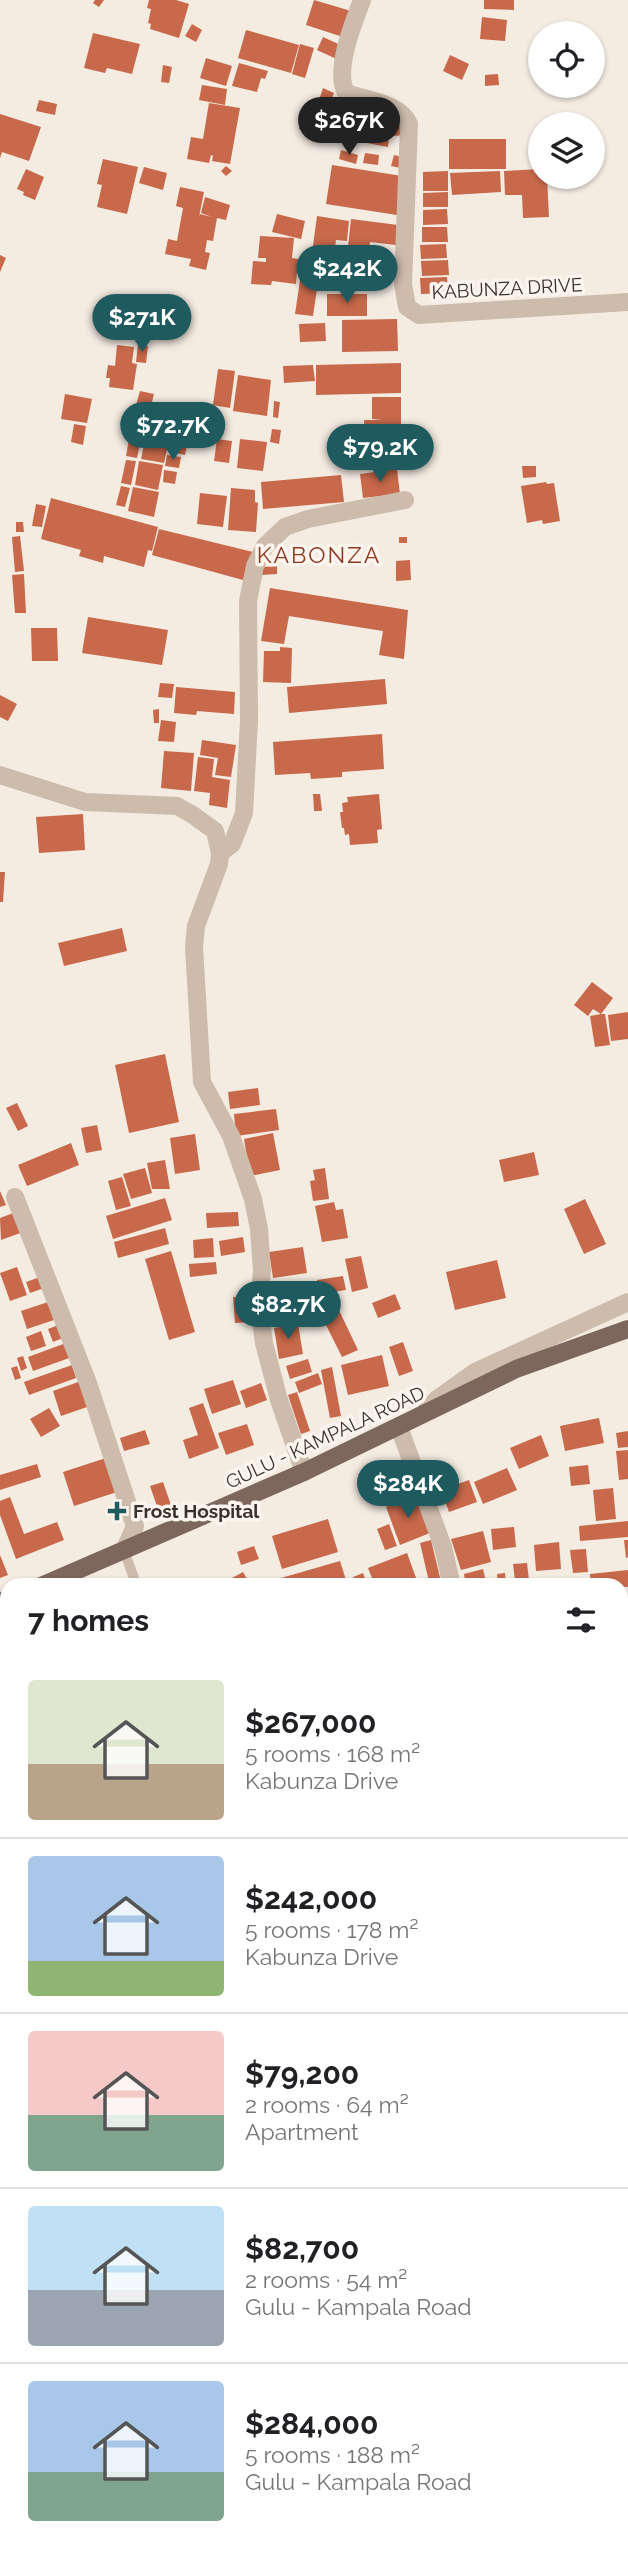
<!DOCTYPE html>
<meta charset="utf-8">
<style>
:root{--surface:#fff;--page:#f6f6f6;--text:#202124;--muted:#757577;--line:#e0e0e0;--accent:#1f5a5e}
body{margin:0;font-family:Raleway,sans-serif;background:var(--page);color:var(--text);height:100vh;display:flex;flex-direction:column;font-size:26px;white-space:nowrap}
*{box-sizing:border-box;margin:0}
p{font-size:23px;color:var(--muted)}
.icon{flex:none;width:38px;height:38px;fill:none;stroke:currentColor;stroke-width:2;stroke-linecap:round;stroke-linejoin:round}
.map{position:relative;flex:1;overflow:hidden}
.panel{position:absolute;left:0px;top:1578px;width:628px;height:975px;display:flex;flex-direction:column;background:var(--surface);border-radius:21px 21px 0 0;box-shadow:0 2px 5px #0004}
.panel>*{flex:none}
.controls{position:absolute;left:528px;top:21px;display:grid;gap:14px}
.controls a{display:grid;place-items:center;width:77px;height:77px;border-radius:50%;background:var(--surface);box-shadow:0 2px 5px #0004;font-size:35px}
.price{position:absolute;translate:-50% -60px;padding:0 16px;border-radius:24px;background:var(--accent);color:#fff;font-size:23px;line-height:46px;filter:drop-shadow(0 2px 4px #0008)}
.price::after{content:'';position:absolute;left:50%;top:42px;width:21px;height:16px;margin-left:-10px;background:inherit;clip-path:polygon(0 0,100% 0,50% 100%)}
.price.on{background:#222;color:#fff}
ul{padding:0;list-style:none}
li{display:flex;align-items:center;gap:21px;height:175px;padding:0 28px}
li+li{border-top:2px solid var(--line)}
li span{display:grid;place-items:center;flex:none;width:196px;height:140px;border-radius:7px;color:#555}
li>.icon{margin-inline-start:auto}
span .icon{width:84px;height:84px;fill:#fffc;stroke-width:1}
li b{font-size:30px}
h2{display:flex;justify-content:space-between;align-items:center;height:84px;padding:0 28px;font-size:30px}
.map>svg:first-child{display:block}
</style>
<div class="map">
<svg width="628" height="2553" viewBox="0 0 628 2553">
<rect width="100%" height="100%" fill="#f4ebe1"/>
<g fill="#c8694b">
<path d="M95 0H104L99 7 93 3Z"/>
<path d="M149 0H176L189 4 179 38 150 29 151 24 148 23 151 9 147 8Z"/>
<path d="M314 0 351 11 343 37 306 25Z"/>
<path d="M484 0H514V10L484 9Z"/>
<path d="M482 17 507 20 505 41 480 39Z"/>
<path d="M192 24 202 30 196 42 185 36Z"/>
<path d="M246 30 299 45 291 73 238 58Z"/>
<path d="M93 33 140 44 132 74 107 68 105 73 84 68Z"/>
<path d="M323 37 347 48 341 61 317 50Z"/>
<path d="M300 44 314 48 305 78 292 74Z"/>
<path d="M450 55 469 64 462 80 443 71Z"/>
<path d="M206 58 232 66 226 86 200 78Z"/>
<path d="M239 63 268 71 265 79 261 78 257 92 232 86Z"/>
<path d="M163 65 172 67 169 83 161 82Z"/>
<path d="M498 74 499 85 485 86V75Z"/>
<path d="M202 85 227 89 225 105 199 100Z"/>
<path d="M323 88 334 93 331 101 320 97Z"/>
<path d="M39 100 57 104 55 115 36 111Z"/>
<path d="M209 103 240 108 230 164 212 161 213 156 211 155 209 163 187 159 191 137 203 139Z"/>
<path d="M305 109 329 116 323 136 299 129Z"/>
<path d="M0 114 41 127 29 161 2 152 0 158Z"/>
<path d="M340 120 363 122 362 140 339 139Z"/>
<path d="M370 120 391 123 388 147 367 143Z"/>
<path d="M393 126H406L407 135 393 136Z"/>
<rect x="449" y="139" width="57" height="30"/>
<path d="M341 150 358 155 356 164 339 159Z"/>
<path d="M365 153 379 155 378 165 363 163Z"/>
<path d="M394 155 407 158 405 169 391 166Z"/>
<path d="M103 159 138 167 127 214 97 207 102 185 97 184Z"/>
<path d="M332 165 402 176 397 215 326 204Z"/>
<path d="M226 166 232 171 226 176 221 171Z"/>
<path d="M144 167 167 173 163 190 139 183Z"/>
<path d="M26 169 44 177 35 200 23 195 24 192 17 189Z"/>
<path d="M541 169V177H547L549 217 523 218 522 195H505L504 171Z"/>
<path d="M448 171V191H423V172Z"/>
<path d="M500 171 501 192 452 195 450 173Z"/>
<path d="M180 187 204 192 199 217 200 214 212 217 201 213 205 197 230 205 226 220 217 218 213 241 207 240 205 252 210 253 206 270 189 266 191 259 165 254 168 239 177 241 183 208 176 206Z"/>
<path d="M448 192V207H423V193Z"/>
<path d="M447 209 448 224 423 225V210Z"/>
<path d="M277 214 305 221 301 239 272 232Z"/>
<path d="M317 216 349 221 347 241 336 240 332 270 320 269 313 316 295 314 302 267 310 268Z"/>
<path d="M351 219 398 225 396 245 370 242 368 259 347 256Z"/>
<path d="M422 227H447L448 242H422Z"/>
<path d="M260 236 294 238 292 258 298 259 296 284 272 281 271 285 251 284 253 261 266 262V258H258Z"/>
<path d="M446 244 447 258 421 259 420 245Z"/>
<path d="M0 255 6 258 0 272Z"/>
<path d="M448 260 449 275 422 276 421 261Z"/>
<path d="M447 277 448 293 421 294 420 278Z"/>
<rect x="327" y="294" width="40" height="22"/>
<path d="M138 303 151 307 147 318 134 314Z"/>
<path d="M397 319 398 351 342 352V320Z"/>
<path d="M325 323 326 341 300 342 299 324Z"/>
<path d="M117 345 134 347 132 363 137 364 133 390 109 387 110 378H106L108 365 115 366Z"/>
<path d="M138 345 148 346 146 363 136 362Z"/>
<path d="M401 363V393L316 395V365Z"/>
<path d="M313 365 315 381 284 383 283 366Z"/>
<path d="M218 369 235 371 230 408 213 405Z"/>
<path d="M238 375 271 380 267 416 233 411Z"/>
<path d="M140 391 154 394 151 406 176 412 170 436 146 430 149 416 134 412Z"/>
<path d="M65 394 92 399 87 423 61 419Z"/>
<path d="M372 397H401V443L365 444 364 420H382L372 419Z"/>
<path d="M274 401 280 402 278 418 273 417Z"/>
<path d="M133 418 144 420 142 431 131 429Z"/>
<path d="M74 424 86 426 83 445 71 442Z"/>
<path d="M272 429 281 430 279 444 270 442Z"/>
<path d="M130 433 142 435 137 458 126 456Z"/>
<path d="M175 434 188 436 187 442 174 440Z"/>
<path d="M146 435 169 440 164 463 141 459Z"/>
<path d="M217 439 232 441 229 463 214 461Z"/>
<path d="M240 439 267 442 263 471 237 468Z"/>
<path d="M173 443 187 445 185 455 172 452Z"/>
<path d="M397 446 398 464 363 466 362 448Z"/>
<path d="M167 455 181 457 179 468 165 466Z"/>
<path d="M126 460 136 461 131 485 121 483Z"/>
<path d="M139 461 163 465 158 490 135 485Z"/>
<path d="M522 466H536V477L523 478Z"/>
<path d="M397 469 400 494 363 498 360 474Z"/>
<path d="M164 470 177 472 175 484 163 482Z"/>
<path d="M341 475 344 502 263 509 261 482Z"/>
<path d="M546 482 547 484 554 483 560 521 543 524 542 520 527 523 521 486Z"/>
<path d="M121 486 130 488 125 507 116 505Z"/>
<path d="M133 487 159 492 154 517 128 511Z"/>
<path d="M231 488 255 490V502L258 503 256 532 228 530Z"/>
<path d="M200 493 227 496 223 527 197 524Z"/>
<path d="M51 498 158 527 152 551 148 550 144 567 104 556 103 563 79 556 81 550 41 539Z"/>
<path d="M36 504 46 506 42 527 32 526Z"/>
<path d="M16 522H23L24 532H16Z"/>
<path d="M159 529 253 552 243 580 152 555Z"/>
<path d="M20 536 24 571 15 572 12 537Z"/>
<rect x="399" y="537" width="8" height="6"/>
<path d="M410 560 411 580 396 581V561Z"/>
<path d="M277 566V574L261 575V567Z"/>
<path d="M24 574 26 613H15L12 575Z"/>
<path d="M270 588 408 610 404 659 379 655 383 631 289 616 284 644 261 641Z"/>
<path d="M88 617 168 630 162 665 82 653Z"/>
<path d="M31 628H57L58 661H32Z"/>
<path d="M280 647 292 648 291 683 263 682 264 651H280Z"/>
<path d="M385 679 387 704 289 713 287 687Z"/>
<path d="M160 683 174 684 172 698 158 697Z"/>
<path d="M176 687 235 692 234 714 197 711 196 715 174 713Z"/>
<path d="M0 695 17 704 8 721 0 717Z"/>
<path d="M159 709V723H154L153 710Z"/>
<path d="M161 720 176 722 174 742 158 741Z"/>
<path d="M382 734 384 769 342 772V777L311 779 310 773 275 775 273 742Z"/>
<path d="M202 740 236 745 231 777 215 775 218 758 200 755Z"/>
<path d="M164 751 194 753 191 791 161 788Z"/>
<path d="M198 757 214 759 212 777 230 780 227 808 209 805 210 793 194 791Z"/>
<path d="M313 794H320L322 811H314Z"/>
<path d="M379 794 382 829 377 830 378 843 350 845 349 834 345 835 344 828H342L340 812H343L342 803 348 802 347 797Z"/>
<path d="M83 814 85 850 39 853 36 817Z"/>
<path d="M0 872H5L3 902H0Z"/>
<path d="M122 928 127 951 64 966 58 943Z"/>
<path d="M592 982 613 998 601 1014H605L610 1045 595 1047 590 1016 601 1014 593 1009 588 1016 574 1005Z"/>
<path d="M628 1012V1039L611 1041 608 1015Z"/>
<path d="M165 1054 179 1122 129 1133 115 1065Z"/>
<path d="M258 1088 260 1105 230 1109 228 1092Z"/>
<path d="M17 1103 28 1126 18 1131 6 1108Z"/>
<path d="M276 1109 279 1130 236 1136 234 1114Z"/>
<path d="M97 1125 102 1150 86 1153 81 1128Z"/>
<path d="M273 1133 280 1170 250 1176 244 1139Z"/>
<path d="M195 1134 200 1170 175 1174 170 1138Z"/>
<path d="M71 1143 79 1165 27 1186 18 1165Z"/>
<path d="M534 1152 539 1175 504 1182 499 1160Z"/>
<path d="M165 1160 170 1189H152L147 1163Z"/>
<path d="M145 1168 152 1193 131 1199 123 1174Z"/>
<path d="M325 1168 329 1199 313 1201 310 1181 315 1180 313 1170Z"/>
<path d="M122 1177 131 1206 116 1210 108 1181Z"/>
<path d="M0 1191 6 1205 0 1207Z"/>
<path d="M165 1198 172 1220 113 1239 106 1216Z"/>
<path d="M585 1199 606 1244 584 1254 564 1209Z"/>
<path d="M334 1202 336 1210 343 1209 348 1238 322 1242 315 1206Z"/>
<path d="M16 1212 23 1232 1 1240 0 1218Z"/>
<path d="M238 1212 239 1226 207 1228 206 1213Z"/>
<path d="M165 1228 169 1244 118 1258 114 1242Z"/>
<path d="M243 1237 245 1252 221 1256 219 1241Z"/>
<path d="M213 1238 214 1257 194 1258 193 1240Z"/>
<path d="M303 1247 307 1273 273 1278 269 1252Z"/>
<path d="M171 1251 195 1332 169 1340 145 1259Z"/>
<path d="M361 1256 368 1288 352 1292 345 1259Z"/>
<path d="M497 1260 506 1298 455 1310 446 1272Z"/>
<path d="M216 1262 217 1274 190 1277 189 1264Z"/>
<path d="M17 1267 27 1295 10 1301 0 1273Z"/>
<path d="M343 1276 346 1290 319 1294 317 1280Z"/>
<path d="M40 1277 44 1288 30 1293 26 1282Z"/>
<path d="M301 1289 304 1317 271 1321 268 1293Z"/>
<path d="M395 1294 401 1309 378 1318 372 1303Z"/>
<path d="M250 1296 252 1322 235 1323 233 1297Z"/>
<path d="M48 1302 54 1320 27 1329 21 1311Z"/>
<path d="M338 1308 358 1350 342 1357 321 1315Z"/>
<path d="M61 1324 65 1337 53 1342 48 1329Z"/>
<path d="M298 1324 303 1354 279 1359 274 1328Z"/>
<path d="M41 1331 46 1346 31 1351 26 1337Z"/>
<path d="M403 1342 413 1371 399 1376 389 1347Z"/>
<path d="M66 1343 72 1357 33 1371 28 1357Z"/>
<path d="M382 1355 389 1386 348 1395 341 1365Z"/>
<path d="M23 1356 27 1368 21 1371 17 1358Z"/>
<path d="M308 1359 312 1372 290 1379 286 1366Z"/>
<path d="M72 1365 76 1378 29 1395 24 1382Z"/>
<path d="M17 1366 21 1378 15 1380 11 1368Z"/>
<path d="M332 1367 341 1416 330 1418 321 1370Z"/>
<path d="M318 1373 322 1384 299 1393 295 1382Z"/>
<path d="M233 1380 241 1404 212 1414 204 1389Z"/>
<path d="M81 1381 90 1406 61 1416 53 1391Z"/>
<path d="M261 1383 267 1400 246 1408 240 1391Z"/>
<path d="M297 1392 310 1431 301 1434 288 1395Z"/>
<path d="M203 1403 219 1448 189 1459 183 1440 198 1435 189 1408Z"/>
<path d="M49 1408 60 1426 41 1437 30 1419Z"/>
<path d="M599 1418 604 1443 565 1451 560 1426Z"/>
<path d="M247 1424 254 1445 226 1455 218 1433Z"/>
<path d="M145 1430 150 1444 124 1451 120 1438Z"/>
<path d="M628 1431V1447L618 1448 616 1433Z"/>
<path d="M541 1435 549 1456 519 1469 510 1448Z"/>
<path d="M628 1450V1479L619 1480 616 1451Z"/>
<path d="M106 1458 117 1492 74 1506 63 1472Z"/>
<path d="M37 1464 41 1477 0 1490V1475Z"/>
<path d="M588 1465 590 1484 571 1486 569 1467Z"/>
<path d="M507 1468 517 1490 483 1504 474 1482Z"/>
<path d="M469 1480 477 1502 449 1512 441 1490Z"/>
<path d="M163 1482 171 1505 158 1509 150 1486Z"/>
<path d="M613 1488 616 1519 596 1521 593 1490Z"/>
<path d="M416 1495 430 1533 400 1545 386 1507Z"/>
<path d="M10 1497 24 1534 57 1522 64 1540 16 1559 0 1515V1501Z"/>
<path d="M328 1519 338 1552 282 1569 272 1536Z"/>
<path d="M628 1521V1537L580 1541 579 1526Z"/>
<path d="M389 1524 397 1546 385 1550 377 1529Z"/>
<path d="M514 1527 516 1547 493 1550 491 1529Z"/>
<path d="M483 1531 491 1562 461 1570 451 1539Z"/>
<path d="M431 1540 442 1586H430L420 1543Z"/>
<path d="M624 1540H628V1557L626 1558Z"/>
<path d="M559 1542 561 1569 536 1571 534 1545Z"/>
<path d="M254 1546 259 1559 241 1565 237 1552Z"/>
<path d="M586 1549 588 1572 573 1573 570 1550Z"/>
<path d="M407 1553 419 1586H375L368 1568Z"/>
<path d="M0 1555 8 1575 0 1578Z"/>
<path d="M340 1561 347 1583 339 1586H283L281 1578Z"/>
<path d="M527 1563 529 1580 515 1581 513 1564Z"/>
<path d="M483 1569 487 1586H466L464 1574Z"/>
<path d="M628 1570V1587L591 1586 590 1574Z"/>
<path d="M243 1572 251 1586H233L230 1579Z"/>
<path d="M363 1573 368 1586H356L353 1577Z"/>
<path d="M505 1573 506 1584H498L497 1574Z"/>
<path d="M621 1607 625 1625 621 1626Z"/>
<path d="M628 1633V1670H625L621 1634Z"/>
<path d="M0 1659 7 1675V1684L0 1687Z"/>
<path d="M7 1699V1727L0 1730V1703Z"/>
<path d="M624 1700 627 1723H621V1701Z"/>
<path d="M0 1766 7 1785 0 1787Z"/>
<path d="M7 1796V1808L0 1811V1798Z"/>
<path d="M7 1878V1903L0 1881Z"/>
<path d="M7 2007V2021L0 2025V2011Z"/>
<path d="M3 2155 7 2159V2163L0 2170V2157Z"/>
<path d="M7 2179V2189L0 2195V2185Z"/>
<path d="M7 2192V2227L3 2230 0 2227V2198Z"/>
<path d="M0 2232 7 2241V2263L0 2268Z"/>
<path d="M628 2332V2365L621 2361V2342Z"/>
<path d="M626 2365 628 2367V2390L625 2394 621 2391V2372Z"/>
<path d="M621 2461 628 2466V2483L621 2493Z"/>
<path d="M628 2526V2553H625L615 2546H621V2536Z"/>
<path d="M177 2546H197L202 2553H164Z"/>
<path d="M513 2546H531L536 2551 534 2553H520Z"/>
</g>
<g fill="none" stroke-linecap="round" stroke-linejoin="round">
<path stroke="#cdbbac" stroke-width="10" d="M124 1551 137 1586"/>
<g stroke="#cdbbac" stroke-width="18">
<path d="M362 0C353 24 334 70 346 93 367 100 400 103 409 124L403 284 407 307 419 315 628 302"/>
<path d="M0 775 85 802 177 806 193 815 215 831 220 853 219 864 196 926 194 947 202 1082 231 1136 253 1199 259 1229 262 1271 259 1305 264 1343 279 1400 304 1472"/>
<path d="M220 853 232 844 244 813 249 721 248 601 255 566 265 546 285 527 308 519 405 500"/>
<path d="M15 1197 88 1383 135 1526 124 1551"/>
<path d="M426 1411 437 1399 475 1372 628 1302"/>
<path d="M399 1427 443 1547 452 1586"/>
<path d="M0 2076 7 2083"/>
<path d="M621 2091 628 2094"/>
<path d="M621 2252 628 2240"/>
<path d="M621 2452 628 2456"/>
<path d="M0 2467 7 2464"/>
<path d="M574 2546 587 2553"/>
</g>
<g stroke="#7d675c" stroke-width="18">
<path d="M41 1586 304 1472 516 1369 628 1329"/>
<path d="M0 1602 7 1599"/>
</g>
</g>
<path fill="#1f5a5e" stroke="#fbf5ee" stroke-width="2.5" d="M113.5 1500.5h7v7h7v7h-7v7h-7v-7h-7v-7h7z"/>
<g text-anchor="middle" stroke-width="7" stroke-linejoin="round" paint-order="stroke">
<g font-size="19" fill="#3b302b" stroke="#fbf5ee">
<text transform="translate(507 288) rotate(-3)" y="7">KABUNZA DRIVE</text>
<text transform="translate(325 1437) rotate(-25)" y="7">GULU - KAMPALA ROAD</text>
</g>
<g font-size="19" font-weight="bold" fill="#3b302b" stroke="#fbf5ee" text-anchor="start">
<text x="133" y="1518">Frost Hospital</text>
</g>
<g font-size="23" letter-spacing="2" fill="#8c3b22" stroke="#fbf5ee">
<text x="319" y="563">KABONZA</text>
</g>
</g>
</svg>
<div class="controls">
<a><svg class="icon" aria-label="locate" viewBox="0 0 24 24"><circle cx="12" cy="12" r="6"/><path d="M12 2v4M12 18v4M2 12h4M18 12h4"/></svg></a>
<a><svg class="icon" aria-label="layers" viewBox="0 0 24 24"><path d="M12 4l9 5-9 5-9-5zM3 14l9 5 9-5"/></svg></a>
</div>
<b class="price on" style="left:349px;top:157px">$267K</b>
<b class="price" style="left:347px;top:305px">$242K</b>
<b class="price" style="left:142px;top:354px">$271K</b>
<b class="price" style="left:173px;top:462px">$72.7K</b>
<b class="price" style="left:380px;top:484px">$79.2K</b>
<b class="price" style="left:288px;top:1341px">$82.7K</b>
<b class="price" style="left:408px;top:1520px">$284K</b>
<section class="panel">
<h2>7 homes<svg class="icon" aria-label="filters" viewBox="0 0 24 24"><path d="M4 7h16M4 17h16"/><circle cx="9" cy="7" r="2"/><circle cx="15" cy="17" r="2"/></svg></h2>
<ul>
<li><span style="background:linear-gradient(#dfe7d0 60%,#b9a48a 0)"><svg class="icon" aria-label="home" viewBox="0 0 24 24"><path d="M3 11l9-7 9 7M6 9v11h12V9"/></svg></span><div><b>$267,000</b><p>5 rooms · 168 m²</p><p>Kabunza Drive</p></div></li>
<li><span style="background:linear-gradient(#a9c7e8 75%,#8fb573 0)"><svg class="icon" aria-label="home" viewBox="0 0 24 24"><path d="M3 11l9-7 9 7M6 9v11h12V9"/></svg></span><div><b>$242,000</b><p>5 rooms · 178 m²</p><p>Kabunza Drive</p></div></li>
<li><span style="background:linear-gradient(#f6c9c9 60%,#7fa58c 0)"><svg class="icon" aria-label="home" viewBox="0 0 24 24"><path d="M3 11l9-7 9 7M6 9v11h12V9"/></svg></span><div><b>$79,200</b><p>2 rooms · 64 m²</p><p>Apartment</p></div></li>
<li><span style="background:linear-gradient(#bfe0f5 60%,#9aa5b1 0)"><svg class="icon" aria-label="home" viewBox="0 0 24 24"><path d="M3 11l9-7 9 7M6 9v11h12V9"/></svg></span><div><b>$82,700</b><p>2 rooms · 54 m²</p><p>Gulu - Kampala Road</p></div></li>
<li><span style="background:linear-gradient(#a9c7e8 65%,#7fa58c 0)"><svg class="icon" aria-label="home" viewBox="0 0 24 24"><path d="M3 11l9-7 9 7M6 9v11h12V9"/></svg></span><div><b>$284,000</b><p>5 rooms · 188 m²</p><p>Gulu - Kampala Road</p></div></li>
</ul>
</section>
</div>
